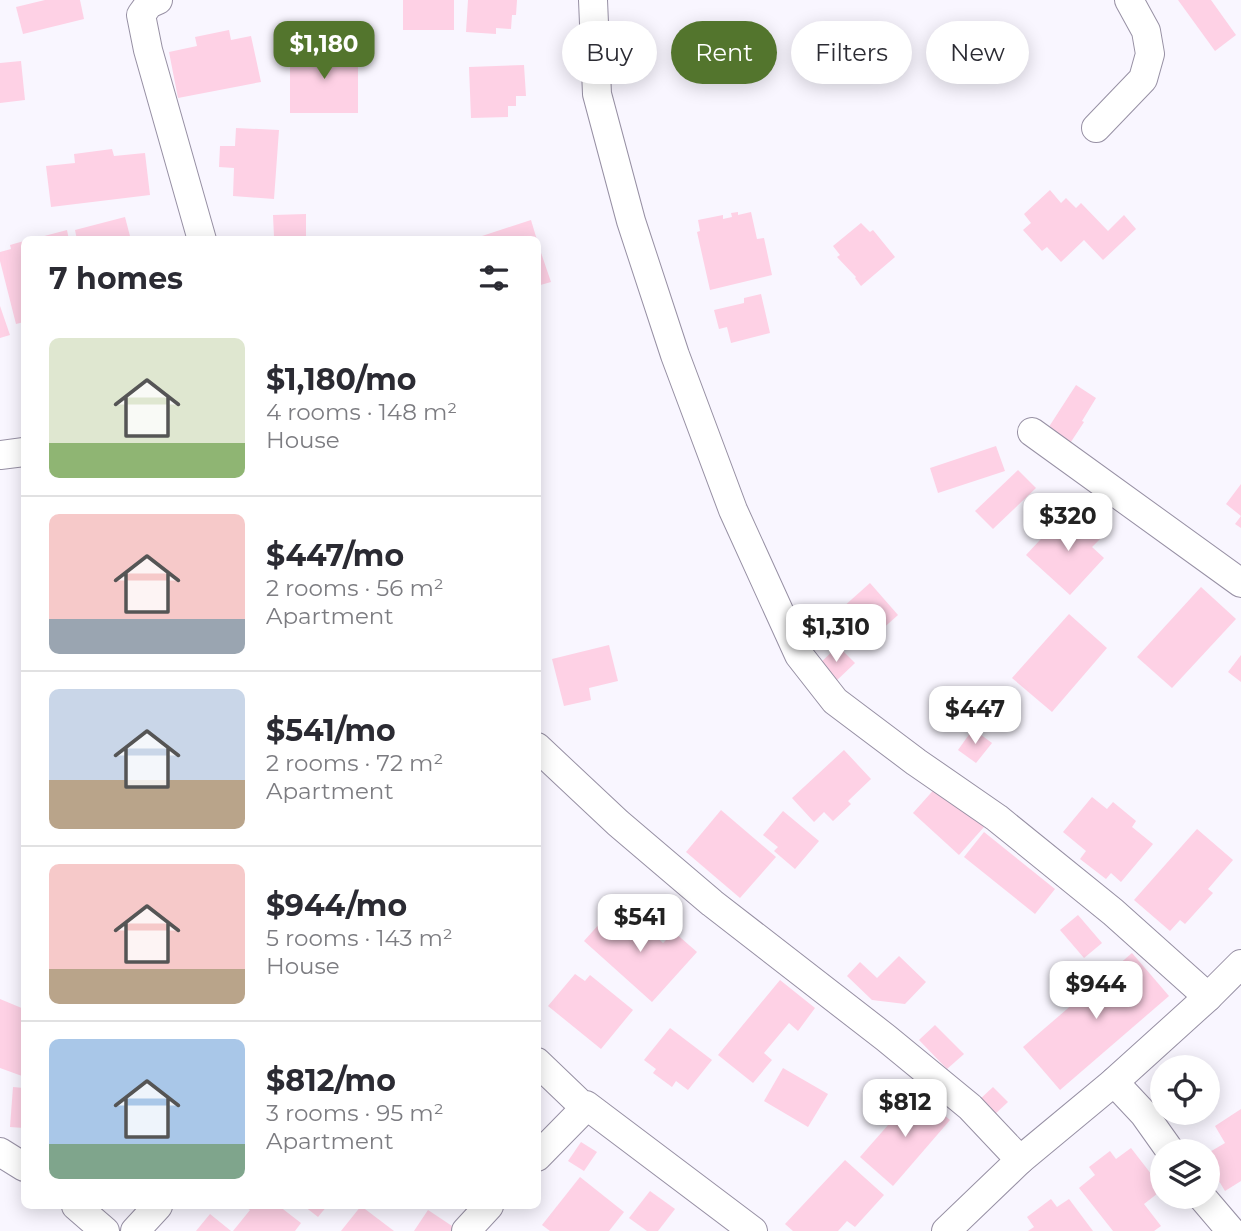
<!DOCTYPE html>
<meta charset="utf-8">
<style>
:root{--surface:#fff;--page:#f7f7f7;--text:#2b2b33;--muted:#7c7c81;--line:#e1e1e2;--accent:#53752d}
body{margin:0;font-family:Montserrat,sans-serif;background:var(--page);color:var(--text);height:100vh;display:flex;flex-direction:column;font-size:26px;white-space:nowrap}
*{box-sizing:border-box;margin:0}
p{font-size:23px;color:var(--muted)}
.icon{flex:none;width:38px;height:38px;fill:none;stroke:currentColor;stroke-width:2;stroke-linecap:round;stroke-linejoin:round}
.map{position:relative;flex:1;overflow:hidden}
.drawer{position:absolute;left:21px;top:236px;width:520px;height:973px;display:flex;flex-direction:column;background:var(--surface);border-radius:10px;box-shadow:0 4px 18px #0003}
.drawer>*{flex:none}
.top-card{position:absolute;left:562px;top:21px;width:574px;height:63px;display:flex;gap:14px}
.controls{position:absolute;left:1150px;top:1055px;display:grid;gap:14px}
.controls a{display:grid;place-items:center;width:70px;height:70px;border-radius:50%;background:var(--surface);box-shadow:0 4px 18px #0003;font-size:35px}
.price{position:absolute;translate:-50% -60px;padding:0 16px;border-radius:14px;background:#fff;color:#222;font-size:23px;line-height:46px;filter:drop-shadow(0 2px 4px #0008)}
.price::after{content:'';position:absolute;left:50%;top:42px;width:21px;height:16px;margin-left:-10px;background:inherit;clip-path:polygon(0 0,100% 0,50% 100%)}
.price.current{background:var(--accent);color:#fff}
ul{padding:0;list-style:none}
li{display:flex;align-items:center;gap:21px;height:175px;padding:0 28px}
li+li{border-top:2px solid var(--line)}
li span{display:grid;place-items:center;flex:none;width:196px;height:140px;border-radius:10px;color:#555}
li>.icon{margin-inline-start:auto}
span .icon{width:84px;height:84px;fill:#fffc;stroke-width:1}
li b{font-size:30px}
h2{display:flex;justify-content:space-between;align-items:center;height:84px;padding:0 28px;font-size:30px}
.pill{padding:0 24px;border-radius:32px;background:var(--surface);box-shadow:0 4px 18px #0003;font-size:24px;line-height:63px}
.pill.current{background:var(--accent);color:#fff}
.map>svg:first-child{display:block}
</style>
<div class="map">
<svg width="1241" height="1231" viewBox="0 0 1241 1231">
<rect width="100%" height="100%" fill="#f9f6ff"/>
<g fill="#fed1e5">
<path d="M45 0H80L84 19 23 34 16 7Z"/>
<rect x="403" y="0" width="51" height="30"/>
<path d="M468 0H517L516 15H512L511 29 496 28V34L466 32Z"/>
<path d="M1178 0H1211L1236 35 1215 51Z"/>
<path d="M229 30 231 40 251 36 261 82 178 98 169 52 197 46 195 37Z"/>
<path d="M302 45H340V53H358V113H290V52H302Z"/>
<path d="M21 61 25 100 0 103V63Z"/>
<path d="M524 65 526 96H516V106H508V117L471 118 469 67Z"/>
<path d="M236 128 279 130 274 199 233 196 234 168 219 167 220 146H235Z"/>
<path d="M112 149 114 156 145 153 150 195 51 207 46 166 75 163 74 154Z"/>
<path d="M1050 190 1061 203 1066 198 1076 208 1081 203 1108 231 1124 215 1136 229 1103 260 1084 240 1061 262 1047 247 1042 251 1023 230 1031 223 1024 214Z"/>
<path d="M738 212V215L751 212 757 239 764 238 772 275 710 290 697 232 700 231 698 220 723 215V219L732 217 731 213Z"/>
<path d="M306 214V240H250V237H274L273 215Z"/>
<path d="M125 217 131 240H77L75 230Z"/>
<path d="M531 220 537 240H480L479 237Z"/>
<path d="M861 223 870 232 873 230 895 257 861 286 855 278 856 277 837 257 840 255 833 246Z"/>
<path d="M67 230 69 240H33V239Z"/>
<path d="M24 241V322L16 324 0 261V252L11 249 10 245Z"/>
<path d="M537 241 551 282 537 286Z"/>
<path d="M761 294 770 333 731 343 727 327 719 329 714 310 744 303V298Z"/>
<path d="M0 306 10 335 0 338Z"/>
<path d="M1076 385 1096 398 1082 421 1084 422 1065 451 1043 436Z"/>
<path d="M996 446 1005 471 938 493 930 468Z"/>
<path d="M1018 470 1036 488 993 529 975 511Z"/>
<path d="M1241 484V528L1235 524 1241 516 1226 504Z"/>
<path d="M1067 511 1088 530 1091 526 1103 536 1092 547 1104 558 1070 595 1026 555Z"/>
<path d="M870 583 898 615 871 639 842 608Z"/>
<path d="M1201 587 1236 619 1172 688 1137 657Z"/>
<path d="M827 611 845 640 831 649 812 620Z"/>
<path d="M1069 614 1107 648 1052 712 1012 678Z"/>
<path d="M609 645 618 681 589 688 591 700 564 706 552 659Z"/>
<path d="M838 646 855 663 834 683 817 666Z"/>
<path d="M1241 655V682L1228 672Z"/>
<path d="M973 729 992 743 976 763 958 750Z"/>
<path d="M844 750 871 779 848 801 851 804 833 821 824 812 814 822 792 798Z"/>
<path d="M938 785 984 827 959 855 913 813Z"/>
<path d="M1092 797 1107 809 1113 802 1136 821 1132 827 1153 844 1121 882 1111 873 1106 879 1080 859 1086 851 1063 832Z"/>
<path d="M721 810 776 857 740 898 686 852Z"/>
<path d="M783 811 819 841 795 869 774 851 778 847 763 835Z"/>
<path d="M1197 829 1233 860 1208 889 1213 893 1185 924 1180 920 1170 931 1134 900Z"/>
<path d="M984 832 1055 889 1035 914 964 857Z"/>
<path d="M609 913 625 927 634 916 663 943 674 932 697 952 652 1002 584 941Z"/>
<path d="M1078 915 1102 943 1084 958 1060 930Z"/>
<path d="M1132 953 1169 996 1060 1090 1023 1047Z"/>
<path d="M899 956 926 982 905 1004 872 1000 847 976 860 962 877 978Z"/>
<path d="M575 974 585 981 590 975 633 1010 601 1049 548 1006Z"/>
<path d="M780 980 815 1008 798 1031 789 1023 764 1053 772 1060 753 1083 718 1055Z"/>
<path d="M0 999 24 1009V1070L22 1076 0 1068Z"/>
<path d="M935 1025 964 1054 947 1069 919 1040Z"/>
<path d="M670 1028 712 1060 688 1090 676 1081 672 1087 653 1073 656 1069 644 1060Z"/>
<path d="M783 1068 828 1094 808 1127 764 1101Z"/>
<path d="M13 1087 24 1088V1128L10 1127Z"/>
<path d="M993 1087 1008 1102 994 1115 979 1100Z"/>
<path d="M917 1092 950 1120 893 1186 860 1157Z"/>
<path d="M1241 1109V1181L1225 1191 1208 1163V1153L1225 1143 1215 1126Z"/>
<path d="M581 1142 597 1152 584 1171 568 1161Z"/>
<path d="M1131 1148 1162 1188V1190L1144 1204 1161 1226 1154 1231H1113L1079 1188 1095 1175 1089 1167 1110 1151 1116 1159Z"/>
<path d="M845 1160 884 1195 855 1227 847 1221 838 1231H793L785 1224Z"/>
<path d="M580 1177 624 1212 609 1231H550L542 1225Z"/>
<path d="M650 1191 675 1209 658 1231H647L629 1218Z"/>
<path d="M1051 1199 1057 1207 1069 1199 1093 1231H1028L1034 1227 1027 1217Z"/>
<path d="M244 1206H279L301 1223 295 1231H233L250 1210Z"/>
<path d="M304 1206H327L318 1217Z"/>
<path d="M361 1206 394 1231H341Z"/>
<path d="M428 1210 455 1228 453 1231H414Z"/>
<path d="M210 1214 231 1231H196Z"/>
</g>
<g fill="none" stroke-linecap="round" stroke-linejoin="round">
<g stroke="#9790a4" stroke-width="30">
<g id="minor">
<path d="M158 0 149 4 141 15 148 50 202 240"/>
<path d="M593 0 597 94 631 221 675 355 733 510 799 655 835 701 916 762 997 818 1113 912 1208 997"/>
<path d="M1096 128 1143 79 1150 54 1146 31 1129 0"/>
<path d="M1032 432 1241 583"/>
<path d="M0 455 24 452"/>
<path d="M537 747 618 823 712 903 886 1038 970 1107 1020 1160"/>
<path d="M537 1062 585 1108 586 1105 753 1231"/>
<path d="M1114 1082 1144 1114 1171 1152"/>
<path d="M0 1152 24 1167"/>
<path d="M537 1157 585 1108"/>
<path d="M1202 1197 1231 1231"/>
<path d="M76 1206 105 1231"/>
<path d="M135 1231 158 1206"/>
<path d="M466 1231 489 1206"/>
<path d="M946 1231 1020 1160 1114 1082 1208 997 1241 964"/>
</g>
</g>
<use href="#minor" stroke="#fff" stroke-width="28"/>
</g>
</svg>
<div class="controls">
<a><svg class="icon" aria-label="locate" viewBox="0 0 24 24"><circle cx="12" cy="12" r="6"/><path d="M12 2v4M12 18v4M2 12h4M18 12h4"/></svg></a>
<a><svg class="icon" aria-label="layers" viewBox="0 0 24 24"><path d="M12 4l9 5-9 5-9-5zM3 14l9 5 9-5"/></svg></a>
</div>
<b class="price current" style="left:324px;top:81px">$1,180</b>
<b class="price" style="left:1068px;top:553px">$320</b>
<b class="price" style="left:836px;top:664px">$1,310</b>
<b class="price" style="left:975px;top:746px">$447</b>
<b class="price" style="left:640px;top:954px">$541</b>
<b class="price" style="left:1096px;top:1021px">$944</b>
<b class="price" style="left:905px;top:1139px">$812</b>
<div class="top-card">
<a class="pill">Buy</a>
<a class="pill current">Rent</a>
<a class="pill">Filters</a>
<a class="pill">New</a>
</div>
<section class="drawer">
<h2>7 homes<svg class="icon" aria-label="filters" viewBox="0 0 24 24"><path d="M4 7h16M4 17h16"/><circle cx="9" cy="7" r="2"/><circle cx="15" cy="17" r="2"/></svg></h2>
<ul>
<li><span style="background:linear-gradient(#dfe7d0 75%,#8fb573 0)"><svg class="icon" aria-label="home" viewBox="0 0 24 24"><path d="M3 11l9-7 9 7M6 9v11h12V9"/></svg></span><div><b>$1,180/mo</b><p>4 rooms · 148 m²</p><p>House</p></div></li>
<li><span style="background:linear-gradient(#f6c9c9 75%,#9aa5b1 0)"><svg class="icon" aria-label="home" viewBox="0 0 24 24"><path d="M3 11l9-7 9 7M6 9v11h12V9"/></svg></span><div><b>$447/mo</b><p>2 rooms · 56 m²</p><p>Apartment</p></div></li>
<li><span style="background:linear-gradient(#c9d6e8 65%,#b9a48a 0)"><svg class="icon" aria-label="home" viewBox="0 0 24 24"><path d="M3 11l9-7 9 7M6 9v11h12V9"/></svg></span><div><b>$541/mo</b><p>2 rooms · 72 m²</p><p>Apartment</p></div></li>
<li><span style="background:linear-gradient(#f6c9c9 75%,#b9a48a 0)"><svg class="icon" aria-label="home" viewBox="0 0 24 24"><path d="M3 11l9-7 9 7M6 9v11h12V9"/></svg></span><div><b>$944/mo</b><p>5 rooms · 143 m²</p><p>House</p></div></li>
<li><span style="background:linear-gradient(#a9c7e8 75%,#7fa58c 0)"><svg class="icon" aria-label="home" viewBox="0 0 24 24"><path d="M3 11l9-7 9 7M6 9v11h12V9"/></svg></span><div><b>$812/mo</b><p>3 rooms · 95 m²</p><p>Apartment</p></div></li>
</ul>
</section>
</div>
